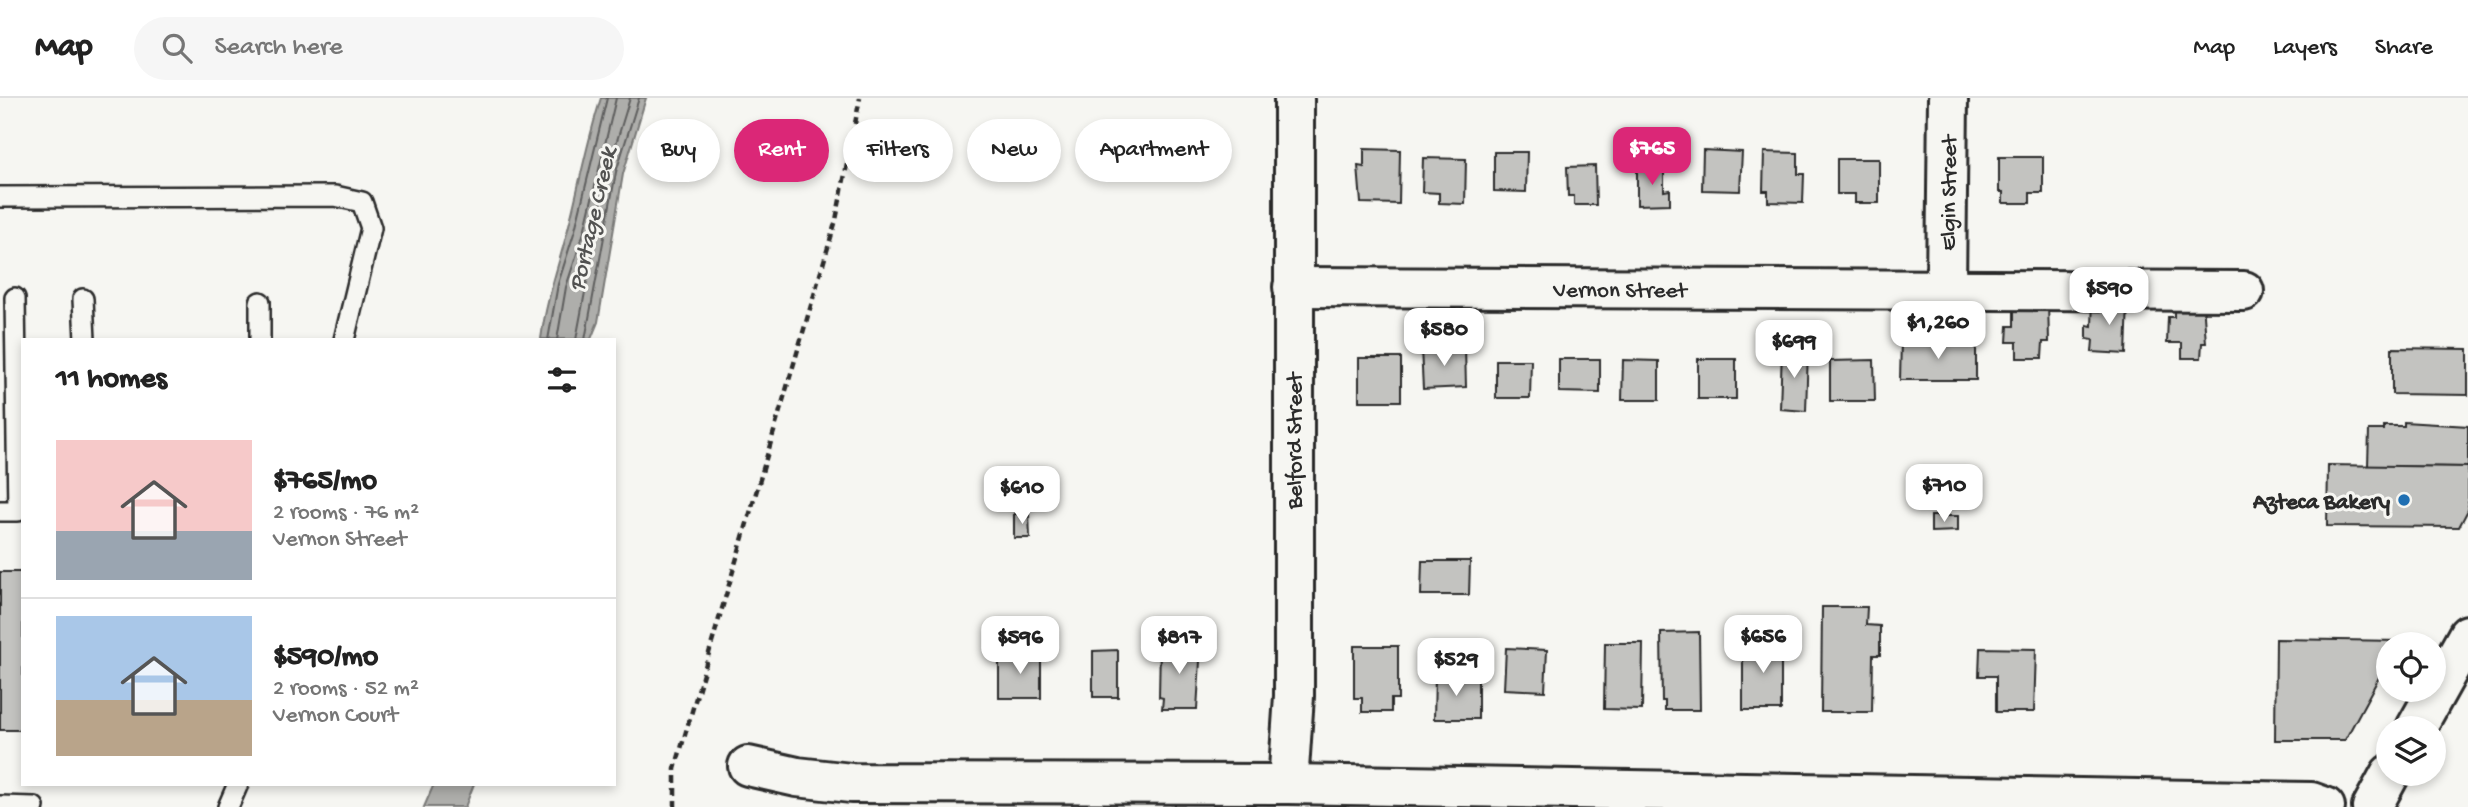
<!DOCTYPE html>
<meta charset="utf-8">
<style>
:root{--surface:#fff;--page:#f6f6f6;--text:#222;--muted:#767676;--line:#e0e0e0;--accent:#db2777}
body{margin:0;font-family:"Gochi Hand",sans-serif;background:var(--page);color:var(--text);height:100vh;display:flex;flex-direction:column;font-size:26px;white-space:nowrap}
*{box-sizing:border-box;margin:0}
p{font-size:23px;color:var(--muted)}
.icon{flex:none;width:38px;height:38px;fill:none;stroke:currentColor;stroke-width:2;stroke-linecap:round;stroke-linejoin:round}
.map{position:relative;flex:1;overflow:hidden}
.details{position:absolute;left:21px;top:240px;width:595px;height:448px;display:flex;flex-direction:column;background:var(--surface);border-radius:0px;box-shadow:0 4px 10px #0003}
.details>*{flex:none}
.top-card{position:absolute;left:637px;top:21px;width:665px;height:63px;display:flex;gap:14px}
.tools{position:absolute;left:2376px;top:534px;display:grid;gap:14px}
.tools a{display:grid;place-items:center;width:70px;height:70px;border-radius:50%;background:var(--surface);box-shadow:0 4px 10px #0003;font-size:35px}
.price{position:absolute;translate:-50% -60px;padding:0 16px;border-radius:14px;background:#fff;color:#222;font-size:23px;line-height:46px;filter:drop-shadow(0 2px 4px #0008)}
.price::after{content:'';position:absolute;left:50%;top:42px;width:21px;height:16px;margin-left:-10px;background:inherit;clip-path:polygon(0 0,100% 0,50% 100%)}
.price.current{background:var(--accent);color:#fff}
ul{padding:0;list-style:none}
li{display:flex;align-items:center;gap:21px;height:175px;padding:0 35px}
li+li{border-top:2px solid var(--line)}
li span{display:grid;place-items:center;flex:none;width:196px;height:140px;border-radius:0px;color:#555}
li>.icon{margin-inline-start:auto}
span .icon{width:84px;height:84px;fill:#fffc;stroke-width:1}
li b{font-size:30px}
h2{display:flex;justify-content:space-between;align-items:center;height:84px;padding:0 35px;font-size:30px}
.chip{padding:0 24px;border-radius:32px;background:var(--surface);box-shadow:0 4px 10px #0003;font-size:24px;line-height:63px}
.chip.current{background:var(--accent);color:#fff}
header{display:flex;align-items:center;gap:42px;box-sizing:border-box;height:98px;padding:0 35px;background:var(--surface);border-bottom:2px solid var(--line)}
header strong{font-size:33px}
nav{display:flex;gap:38px;margin-inline-start:auto;font-size:24px}
.search{width:490px;height:63px;background:var(--page);display:flex;align-items:center;gap:18px;box-sizing:border-box;padding:0 24px;border-radius:38px;color:var(--muted);font-size:26px}
.map>svg:first-child{display:block}
</style>
<header>
<strong>Map</strong>
<div class="search"><svg class="icon" aria-label="search" viewBox="0 0 24 24"><circle cx="10" cy="10" r="6"/><path d="M15 15l6 6"/></svg>Search here</div>
<nav><a>Map</a><a>Layers</a><a>Share</a></nav>
</header>
<div class="map">
<svg width="2468" height="709" viewBox="0 0 2468 709">
<rect width="100%" height="100%" fill="#f6f6f2"/>
<filter id="ink" filterUnits="userSpaceOnUse"><feTurbulence type="fractalNoise" baseFrequency=".0143" numOctaves="2"/><feDisplacementMap in="SourceGraphic" scale="14" xChannelSelector="R" yChannelSelector="G"/><feConvolveMatrix kernelMatrix="1 2 1 2 8 2 1 2 1" color-interpolation-filters="sRGB"/></filter>
<g filter="url(#ink)">
<g fill="#aeaeab" stroke="#7a7a78" stroke-width="2">
<path d="M601 0H646L623 76 598 224 591 241H541C546 203 558 169 568 131 579 88 587 43 601 0Z"/>
<path d="M434 686H474L465 709H424Z"/>
</g>
<g fill="none" stroke-linecap="round" stroke-linejoin="round">
<g stroke="#5f5f5e" stroke-width="2">
<path d="M548 242 558 186 575 132 607 0"/>
<path d="M557 242 566 189 584 134 616 0"/>
<path d="M576 242 608 72 630 0"/>
<path d="M585 242 616 74 639 0"/>
</g>
</g>
<g fill="#c3c3c0" stroke="#2b2b2b" stroke-width="2">
<path d="M1364 51 1400 52 1399 106 1361 105 1358 68 1364 69Z"/>
<path d="M1703 52 1742 54 1740 93 1702 92Z"/>
<path d="M1494 54H1527L1526 94 1494 93Z"/>
<path d="M1764 54 1798 55V76H1804L1803 105 1768 104V93H1763Z"/>
<path d="M1999 59H2043V95H2030V105H2003V94H1999Z"/>
<path d="M1423 60 1466 61 1465 106 1439 105V95L1422 94Z"/>
<path d="M1837 61H1879V105H1855V96H1837Z"/>
<path d="M1595 68 1596 107H1574V98H1568L1567 69Z"/>
<path d="M1637 69H1664V93L1670 92V106L1637 107Z"/>
<path d="M2093 202 2128 204 2126 256 2092 254 2093 242 2087 241V227L2092 228Z"/>
<path d="M2014 203H2048L2049 244H2043L2042 260H2017V244H2007L2008 228H2014Z"/>
<path d="M2174 203H2203L2206 245H2202L2201 260H2182V245H2167L2168 219H2174Z"/>
<path d="M1901 243 1976 244V282H1900Z"/>
<path d="M1465 249 1466 289 1423 291 1421 250Z"/>
<path d="M2392 250 2468 251V297L2392 296Z"/>
<path d="M1782 251 1808 252 1806 313 1780 311Z"/>
<rect x="1359" y="260" width="42" height="43"/>
<path d="M1559 261H1600V295L1559 294Z"/>
<rect x="1698" y="261" width="38" height="40"/>
<path d="M1496 262H1531L1530 300H1496Z"/>
<path d="M1623 262 1659 263V302H1622Z"/>
<path d="M1874 262 1875 303H1830V263Z"/>
<path d="M2404 324 2468 328V369L2368 368 2369 332H2384V328H2404Z"/>
<path d="M2328 367 2468 369V412L2459 429 2327 428Z"/>
<path d="M1014 416H1029L1030 440H1014Z"/>
<path d="M1931 418H1958V433L1931 434Z"/>
<path d="M1422 463H1470L1469 497H1421Z"/>
<rect x="0" y="474" width="23" height="158"/>
<path d="M1822 509H1867L1866 527 1880 528V557H1873L1872 614H1821Z"/>
<path d="M1699 534 1700 612H1665V603H1662L1661 535Z"/>
<path d="M1751 539H1781V612H1743V558H1751Z"/>
<path d="M2276 541 2399 543 2397 546H2389V561L2345 642H2275Z"/>
<path d="M1605 545H1643L1642 612 1604 611Z"/>
<path d="M1160 546 1201 547 1197 611H1162L1163 600 1159 599Z"/>
<path d="M1354 548H1398V601H1391V614H1362V600H1354Z"/>
<path d="M1506 550 1547 552 1545 593 1504 591Z"/>
<path d="M1980 550 2036 551 2034 614H1996V578H1979Z"/>
<path d="M1118 552V599H1093V553Z"/>
<rect x="999" y="556" width="42" height="44"/>
<path d="M1435 578 1478 579V621H1434Z"/>
</g>
<g fill="none" stroke-linecap="round" stroke-linejoin="round">
<g stroke="#2b2b2b" stroke-width="24">
<g id="lane">
<path d="M0 99 335 98 362 104 371 130 344 242"/>
<path d="M83 201 85 242"/>
<path d="M260 242V204"/>
<path d="M0 413H18L15 200"/>
<path d="M0 708 34 709"/>
<path d="M228 709 238 686"/>
</g>
</g>
<g stroke="#2b2b2b" stroke-width="44">
<g id="street">
<path id="s1" d="M1293 189 2244 193"/>
<path id="s2" d="M1946 189 1948 0"/>
<path d="M748 668 797 679 851 685 1288 686 2311 704 2325 709"/>
<path d="M1288 686 1294 598V0"/>
</g>
</g>
<g stroke="#2b2b2b" stroke-width="44">
<g id="secondary">
<path d="M2416 630 2468 537"/>
<path d="M2372 709 2390 676"/>
</g>
</g>
<path stroke="#2b2b2b" stroke-width="4.5" stroke-dasharray="7 5" stroke-linecap="butt" d="M675 709V671L836 122 860 0"/>
<use href="#lane" stroke="#f6f6f2" stroke-width="19"/>
<use href="#street" stroke="#f6f6f2" stroke-width="38"/>
<use href="#secondary" stroke="#f6f6f2" stroke-width="38"/>
</g>
</g>
<circle fill="#1f6fb2" stroke="#f6f6f2" stroke-width="2.5" cx="2404" cy="402" r="7"/>
<g text-anchor="middle" stroke-width="6" stroke-linejoin="round" paint-order="stroke">
<g font-size="23" fill="#2b2b2b" stroke="#f6f6f2">
<text dy="8" stroke="none"><textPath href="#s2" startOffset="94">Elgin Street</textPath></text>
<text dy="8" stroke="none"><textPath href="#s1" startOffset="327">Vernon Street</textPath></text>
<text transform="translate(1293 343) rotate(-90)" y="8">Belford Street</text>
</g>
<g font-size="23" font-weight="bold" fill="#2b2b2b" stroke="#f6f6f2" text-anchor="end">
<text x="2390" y="410">Azteca Bakery</text>
</g>
<g font-size="24" font-style="italic" fill="#525251" stroke="#f6f6f2">
<text transform="translate(591 121) rotate(-77)" y="8">Portage Creek</text>
</g>
</g>
</svg>
<div class="tools">
<a><svg class="icon" aria-label="locate" viewBox="0 0 24 24"><circle cx="12" cy="12" r="6"/><path d="M12 2v4M12 18v4M2 12h4M18 12h4"/></svg></a>
<a><svg class="icon" aria-label="layers" viewBox="0 0 24 24"><path d="M12 4l9 5-9 5-9-5zM3 14l9 5 9-5"/></svg></a>
</div>
<b class="price current" style="left:1652px;top:89px">$765</b>
<b class="price" style="left:2109px;top:229px">$590</b>
<b class="price" style="left:1938px;top:263px">$1,260</b>
<b class="price" style="left:1444px;top:270px">$580</b>
<b class="price" style="left:1794px;top:282px">$699</b>
<b class="price" style="left:1944px;top:426px">$710</b>
<b class="price" style="left:1022px;top:428px">$610</b>
<b class="price" style="left:1763px;top:577px">$656</b>
<b class="price" style="left:1020px;top:578px">$596</b>
<b class="price" style="left:1179px;top:578px">$817</b>
<b class="price" style="left:1456px;top:600px">$529</b>
<div class="top-card">
<a class="chip">Buy</a>
<a class="chip current">Rent</a>
<a class="chip">Filters</a>
<a class="chip">New</a>
<a class="chip">Apartment</a>
</div>
<section class="details">
<h2>11 homes<svg class="icon" aria-label="filters" viewBox="0 0 24 24"><path d="M4 7h16M4 17h16"/><circle cx="9" cy="7" r="2"/><circle cx="15" cy="17" r="2"/></svg></h2>
<ul>
<li><span style="background:linear-gradient(#f6c9c9 65%,#9aa5b1 0)"><svg class="icon" aria-label="home" viewBox="0 0 24 24"><path d="M3 11l9-7 9 7M6 9v11h12V9"/></svg></span><div><b>$765/mo</b><p>2 rooms · 76 m²</p><p>Vernon Street</p></div></li>
<li><span style="background:linear-gradient(#a9c7e8 60%,#b9a48a 0)"><svg class="icon" aria-label="home" viewBox="0 0 24 24"><path d="M3 11l9-7 9 7M6 9v11h12V9"/></svg></span><div><b>$590/mo</b><p>2 rooms · 52 m²</p><p>Vernon Court</p></div></li>
</ul>
</section>
</div>
